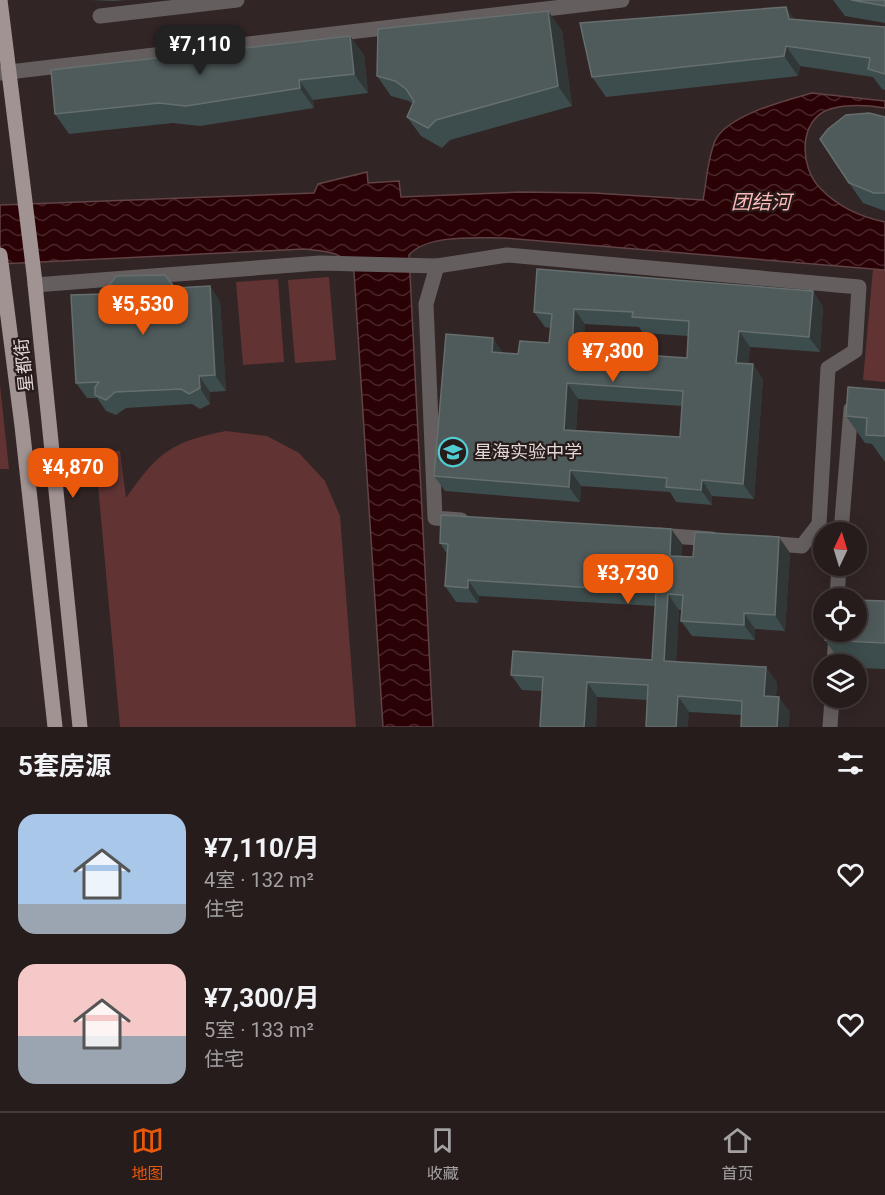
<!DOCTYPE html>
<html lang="zh">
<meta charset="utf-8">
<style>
:root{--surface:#261c1c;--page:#2e2525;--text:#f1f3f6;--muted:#a4a1a3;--line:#423a3b;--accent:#ea580c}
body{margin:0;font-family:Roboto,"Noto Sans SC",sans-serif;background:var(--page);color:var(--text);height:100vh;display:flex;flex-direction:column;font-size:22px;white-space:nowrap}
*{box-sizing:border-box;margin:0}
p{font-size:20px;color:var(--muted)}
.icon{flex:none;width:33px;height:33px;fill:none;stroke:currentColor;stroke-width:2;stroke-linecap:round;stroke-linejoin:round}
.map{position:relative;height:727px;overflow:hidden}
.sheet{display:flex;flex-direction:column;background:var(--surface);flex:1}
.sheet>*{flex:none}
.needle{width:39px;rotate:4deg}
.controls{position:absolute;left:813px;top:522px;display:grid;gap:12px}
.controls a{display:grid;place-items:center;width:54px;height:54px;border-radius:50%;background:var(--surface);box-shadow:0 3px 15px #0003,0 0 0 2px var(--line);font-size:30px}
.price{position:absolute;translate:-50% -51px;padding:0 14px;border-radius:12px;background:var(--accent);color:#fff;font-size:20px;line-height:39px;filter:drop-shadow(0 2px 3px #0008)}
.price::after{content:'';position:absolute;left:50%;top:36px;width:18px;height:14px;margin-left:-9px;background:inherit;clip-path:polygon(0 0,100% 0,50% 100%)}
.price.current{background:#222;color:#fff}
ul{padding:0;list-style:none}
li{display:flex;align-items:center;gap:18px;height:150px;padding:0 18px}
li span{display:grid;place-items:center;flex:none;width:168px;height:120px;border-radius:18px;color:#555}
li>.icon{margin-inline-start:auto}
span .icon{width:72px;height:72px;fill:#fffc;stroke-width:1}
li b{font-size:26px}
h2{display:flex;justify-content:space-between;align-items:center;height:72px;padding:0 18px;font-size:26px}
.dock{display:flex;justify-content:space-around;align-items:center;height:84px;border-top:2px solid var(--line);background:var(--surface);font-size:16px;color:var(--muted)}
.dock a{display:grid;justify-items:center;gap:3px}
.dock .current{color:var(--accent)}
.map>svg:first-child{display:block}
</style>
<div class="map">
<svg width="885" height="727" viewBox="0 0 885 727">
<defs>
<pattern id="water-waves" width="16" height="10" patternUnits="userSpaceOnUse" patternTransform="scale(1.5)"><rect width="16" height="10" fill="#2a0206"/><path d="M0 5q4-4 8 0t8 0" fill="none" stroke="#49262a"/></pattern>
</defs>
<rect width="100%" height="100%" fill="#322525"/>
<g fill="#613333">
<path d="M873 269 885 270V382L863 380Z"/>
<path d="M329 277 336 360 295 363 288 280Z"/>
<path d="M278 279 284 362 243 365 236 282Z"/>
<path d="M0 385 9 469H0Z"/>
<path d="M226 431 267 436 299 453 325 481 340 516 356 727H120L95 452 120 451 126 498C158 453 170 442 226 431Z"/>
</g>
<path fill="url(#water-waves)" stroke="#614245" stroke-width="1.5" d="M812 93 885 101V108C867 105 848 104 830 109 797 120 800 168 820 188 837 206 861 217 885 222V270L504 238C478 238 427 234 409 255L433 727H383L354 272C345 251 325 251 304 249L0 264V205L314 193 318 184 367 172 368 183 399 181 401 197 521 192 594 193 703 200C707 180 707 160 715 141 727 115 787 100 812 93Z"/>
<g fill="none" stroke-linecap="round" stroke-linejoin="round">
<g stroke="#655e5e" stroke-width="15">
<path d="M100 16 237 0"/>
<path d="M0 73 622 0"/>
<path d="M437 266 426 304 435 518 461 520"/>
<path d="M35 285 320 263 437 266 507 255 859 287 855 351 828 368 819 524 802 546 766 543"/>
<path d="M841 532 851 409 862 400 885 401"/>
<path d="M658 535 712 539"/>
<path d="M837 598 839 566"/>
<path d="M834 664 836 632"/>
<path d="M830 727 832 698"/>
</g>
<g stroke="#a19392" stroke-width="15">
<path d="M0 0 34 274 80 727"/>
<path d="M0 255 22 426 55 727"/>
</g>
</g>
<g fill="#3d4c4c" fill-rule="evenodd">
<path d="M89 0H126L114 1Z"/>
<path d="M833 0H885V23L845 16Z"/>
<path d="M548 11 562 31 572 106 450 140 442 148 421 136 407 117 413 104 409 101 391 96 377 76Z"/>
<path d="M795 19 885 27V90L882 89 873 77 800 66 798 76 606 97 592 77Z"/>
<path d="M350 36 364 55 368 93 313 100 314 108 200 126 173 123 69 134 55 114Z"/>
<path d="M885 117V211L863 203 849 183Z"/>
<path d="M537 269 813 291 823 307 820 352 750 347 748 363 763 379 754 499 712 496V505L676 502 670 492 581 486 580 502 445 491 434 476 503 353 518 354 549 343 551 328 545 327 534 312ZM585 324 639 327 643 333 688 336 687 358 583 351ZM578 399 682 406 680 437 576 430Z"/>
<path d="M210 286 220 302 226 391 210 392V404L200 409 192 404 126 408 116 415 106 411 97 398H87L76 383 175 288Z"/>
<path d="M885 390V462L872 444 865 443 846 416Z"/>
<path d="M671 529 682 544 681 556 693 557 790 553 785 631 755 629V640L692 636 681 621 682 610H679L676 662 777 682 776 696 790 712 741 715 689 712 648 700 597 697 596 727H540L542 691 522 690 511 675 652 660 655 606 479 596 478 603 456 602 445 586 447 554 440 543Z"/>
<path d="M885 601V669L856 668V664H842L825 640Z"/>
</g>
<g fill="#313636">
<path d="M786 7 800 27 789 19Z"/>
<path d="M548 11 562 31 572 106 558 86Z"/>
<path d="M350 36 364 55 368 93 354 74Z"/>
<path d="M786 46 800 66 798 76 784 56Z"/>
<path d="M299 80 313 100 314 108 300 88Z"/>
<path d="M210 286 220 302 226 391 215 375Z"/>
<path d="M813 291 823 307 820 352 809 337Z"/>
<path d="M574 309 585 324 583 365 572 350Z"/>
<path d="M739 331 750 347 747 378 736 363Z"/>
<path d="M493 338 504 354 492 352Z"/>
<path d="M753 364 763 379 754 499 743 484Z"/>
<path d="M199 376 210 392V404L200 388Z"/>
<path d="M567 383 578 399 575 445 564 430Z"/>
<path d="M570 470 581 486 580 502 569 487Z"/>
<path d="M702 480 712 496V505L701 490Z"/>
<path d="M671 529 682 544 681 571 670 556Z"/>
<path d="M779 537 790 553 785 631 775 615Z"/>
<path d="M468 580 479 596 478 603 468 588Z"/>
<path d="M668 594 679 610 675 676 664 661Z"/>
<path d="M744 613 755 629V640L744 625Z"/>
<path d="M766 667 777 682 775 711 764 696Z"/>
<path d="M587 682 597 697 596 727H584Z"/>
<path d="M678 696 689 712 688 727H676Z"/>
<path d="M779 697 790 712 789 727H777Z"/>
</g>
<g fill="#4f5a5a" stroke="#666e6e" stroke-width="1.5" fill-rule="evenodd">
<path d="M851 0H885V6Z"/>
<path d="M786 7 789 19 885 27V74L868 69 870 58 786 46 784 56 592 77 580 23Z"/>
<path d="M548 11 558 86 436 120 428 128 407 117 414 101 406 89 395 81 377 76 378 29Z"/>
<path d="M350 36 354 74 299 80 300 88 186 106 159 103 55 114 51 70Z"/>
<path d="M869 113 885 117V193H874L849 183 820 139 828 129 846 115Z"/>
<path d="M537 269 813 291 809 337 739 331 736 363 753 364 743 484 702 480 701 490 666 487 667 478 570 470 569 487 434 476 446 334 493 338 492 352 518 354 520 341 549 343 552 314 534 312ZM574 309 633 312 632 317 689 321 687 358 572 350ZM567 383 683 391 680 437 564 430Z"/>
<path d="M165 275 175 288 210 286 215 375 199 376 200 388 189 394 181 389 115 392 106 400 95 395V387L99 382 76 383 71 295 103 294 116 276Z"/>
<path d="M848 387 885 390V436L866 435 867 418 846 416Z"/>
<path d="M441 515 671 529 670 556 693 557 695 532 779 537 775 615 744 613V625L681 621 683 595 668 594 664 661 766 667 764 696 779 697 777 727H741L742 701 678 696 676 727H646L648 685 587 682 584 727H540L543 677 511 675 513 651 652 660 656 592 468 580V588L445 586 448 544 440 543Z"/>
<path d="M856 600 885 601V643L825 640V632H856Z"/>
</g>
<defs>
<g id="school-ring" transform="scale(1.5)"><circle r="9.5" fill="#281c1b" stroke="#51ccd1" stroke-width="1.5"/><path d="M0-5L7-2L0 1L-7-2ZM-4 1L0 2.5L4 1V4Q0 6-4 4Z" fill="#51ccd1"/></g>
</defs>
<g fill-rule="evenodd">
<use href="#school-ring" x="453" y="452"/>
</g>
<g text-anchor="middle" stroke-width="4.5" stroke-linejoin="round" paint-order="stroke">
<g font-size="18" fill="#e0d7d7" stroke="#281c1b">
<text transform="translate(24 365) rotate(-96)" y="6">星都街</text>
</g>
<g font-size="18" fill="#e0d7d7" stroke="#281c1b" text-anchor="start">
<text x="474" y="458">星海实验中学</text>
</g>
<g font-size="20" font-style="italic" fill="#fdbab9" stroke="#281c1b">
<text x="761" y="209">团结河</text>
</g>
</g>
</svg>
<div class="controls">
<a><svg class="needle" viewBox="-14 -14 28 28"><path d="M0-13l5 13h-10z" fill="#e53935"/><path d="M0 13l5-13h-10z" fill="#a4a1a3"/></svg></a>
<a><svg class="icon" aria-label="locate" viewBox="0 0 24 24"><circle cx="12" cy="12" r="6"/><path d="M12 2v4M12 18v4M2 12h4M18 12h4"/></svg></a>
<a><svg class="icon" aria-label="layers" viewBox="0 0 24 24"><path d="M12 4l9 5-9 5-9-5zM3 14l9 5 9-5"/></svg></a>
</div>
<b class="price current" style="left:200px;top:76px">¥7,110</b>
<b class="price" style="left:143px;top:336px">¥5,530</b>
<b class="price" style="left:613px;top:383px">¥7,300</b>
<b class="price" style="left:73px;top:499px">¥4,870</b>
<b class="price" style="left:628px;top:605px">¥3,730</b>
</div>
<section class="sheet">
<h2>5套房源<svg class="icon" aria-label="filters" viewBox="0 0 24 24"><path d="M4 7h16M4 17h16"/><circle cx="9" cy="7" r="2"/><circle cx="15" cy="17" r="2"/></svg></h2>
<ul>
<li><span style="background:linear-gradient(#a9c7e8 75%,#9aa5b1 0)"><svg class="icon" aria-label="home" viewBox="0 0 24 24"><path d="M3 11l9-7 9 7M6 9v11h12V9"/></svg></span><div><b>¥7,110/月</b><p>4室 · 132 m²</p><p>住宅</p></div><svg class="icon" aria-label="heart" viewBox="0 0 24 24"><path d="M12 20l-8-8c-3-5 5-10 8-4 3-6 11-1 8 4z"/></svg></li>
<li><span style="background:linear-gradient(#f6c9c9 60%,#9aa5b1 0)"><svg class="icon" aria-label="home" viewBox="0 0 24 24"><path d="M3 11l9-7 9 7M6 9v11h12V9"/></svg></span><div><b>¥7,300/月</b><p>5室 · 133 m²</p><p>住宅</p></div><svg class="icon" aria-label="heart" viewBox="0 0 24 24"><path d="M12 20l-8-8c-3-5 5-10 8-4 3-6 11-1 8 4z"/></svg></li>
</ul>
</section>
<nav class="dock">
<a class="current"><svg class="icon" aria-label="map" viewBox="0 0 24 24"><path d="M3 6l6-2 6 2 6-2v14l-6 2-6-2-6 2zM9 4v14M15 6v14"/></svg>地图</a>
<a><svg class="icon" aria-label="saved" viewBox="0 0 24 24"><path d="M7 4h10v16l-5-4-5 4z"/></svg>收藏</a>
<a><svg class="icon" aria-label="home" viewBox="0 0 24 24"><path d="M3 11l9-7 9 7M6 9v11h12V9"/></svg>首页</a>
</nav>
